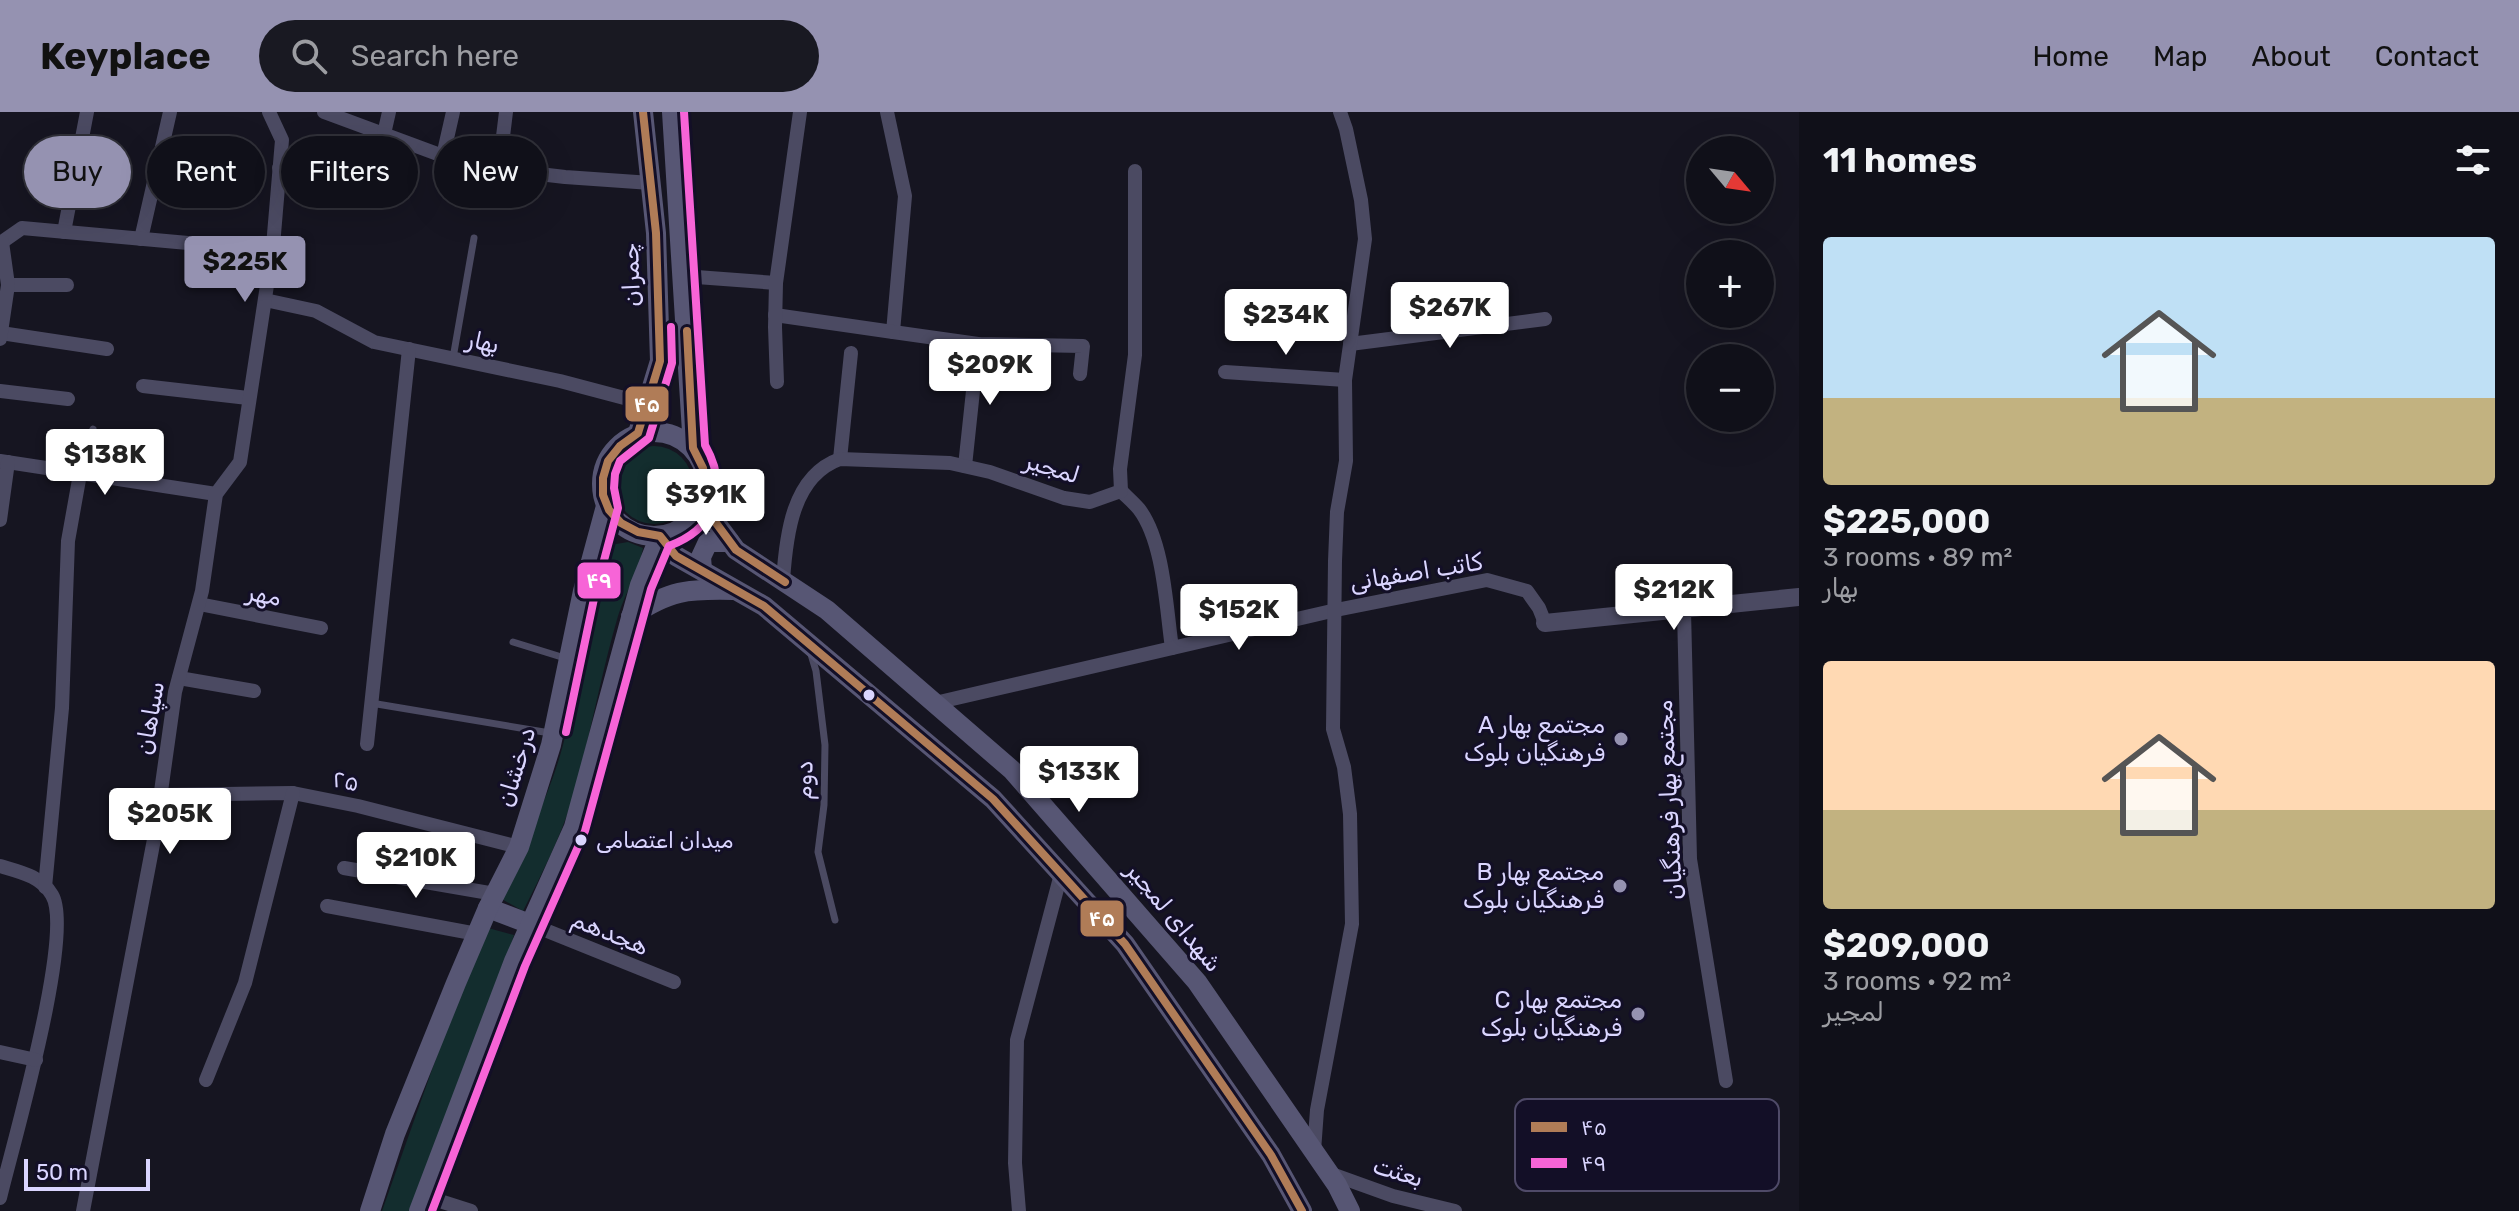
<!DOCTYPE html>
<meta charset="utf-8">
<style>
:root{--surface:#101019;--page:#191922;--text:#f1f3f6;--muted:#9c9da2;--line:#303038;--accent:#9592b1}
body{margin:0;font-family:Rubik,"Noto Naskh Arabic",sans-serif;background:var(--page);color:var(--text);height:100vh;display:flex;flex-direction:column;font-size:30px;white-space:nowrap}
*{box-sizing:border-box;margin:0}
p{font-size:26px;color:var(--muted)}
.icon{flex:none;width:44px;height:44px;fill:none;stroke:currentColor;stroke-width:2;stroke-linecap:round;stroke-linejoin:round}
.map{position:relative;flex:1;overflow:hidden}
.details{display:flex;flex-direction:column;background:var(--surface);width:720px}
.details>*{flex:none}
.hud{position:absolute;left:24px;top:24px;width:760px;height:72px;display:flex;gap:16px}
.needle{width:52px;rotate:119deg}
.controls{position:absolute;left:1686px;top:24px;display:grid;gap:16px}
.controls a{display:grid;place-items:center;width:88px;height:88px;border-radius:50%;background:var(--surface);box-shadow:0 8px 32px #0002,0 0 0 2px var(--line);font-size:40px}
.scale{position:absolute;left:24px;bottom:20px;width:126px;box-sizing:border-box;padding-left:8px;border:4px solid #dad5ff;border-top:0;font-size:22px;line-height:28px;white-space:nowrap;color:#dad5ff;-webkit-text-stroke:6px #130f27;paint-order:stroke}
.price{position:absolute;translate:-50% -68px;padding:0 18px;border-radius:8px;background:#fff;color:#222;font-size:26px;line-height:52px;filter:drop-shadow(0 2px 4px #0008)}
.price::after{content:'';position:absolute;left:50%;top:48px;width:24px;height:18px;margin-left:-12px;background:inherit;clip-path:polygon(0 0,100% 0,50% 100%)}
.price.current{background:var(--accent);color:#111}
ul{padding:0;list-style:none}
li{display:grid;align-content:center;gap:16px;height:424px;padding:0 24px}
li span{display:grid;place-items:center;height:248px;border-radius:8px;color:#555}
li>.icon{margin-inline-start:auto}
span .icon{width:144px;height:144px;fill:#fffc;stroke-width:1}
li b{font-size:34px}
h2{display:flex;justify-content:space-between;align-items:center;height:96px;padding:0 24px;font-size:34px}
.tag{padding:0 28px;border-radius:36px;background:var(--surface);box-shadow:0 8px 32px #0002,0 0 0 2px var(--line);font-size:28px;line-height:72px}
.tag.current{background:var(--accent);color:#111}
header{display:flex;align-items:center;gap:48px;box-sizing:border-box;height:112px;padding:0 40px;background:var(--accent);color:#111}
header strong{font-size:38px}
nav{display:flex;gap:44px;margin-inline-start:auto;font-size:28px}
.search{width:560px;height:72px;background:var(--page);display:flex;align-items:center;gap:20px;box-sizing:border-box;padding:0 28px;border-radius:44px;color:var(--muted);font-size:30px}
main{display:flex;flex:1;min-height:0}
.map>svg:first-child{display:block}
</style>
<header>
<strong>Keyplace</strong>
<div class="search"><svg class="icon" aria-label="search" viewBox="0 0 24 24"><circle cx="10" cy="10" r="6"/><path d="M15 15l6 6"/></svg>Search here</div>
<nav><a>Home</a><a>Map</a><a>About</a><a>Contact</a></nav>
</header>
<main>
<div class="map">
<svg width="1799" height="1099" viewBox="0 0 1799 1099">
<rect width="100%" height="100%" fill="#161521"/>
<g fill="#132d2e">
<circle cx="654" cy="373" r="39"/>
<path d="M628 430 643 436C639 460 625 481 618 504 600 565 590 627 572 688 560 727 541 763 523 799L500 786C524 732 555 675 567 616 579 560 582 482 610 433Z"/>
<path d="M488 816 514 823 505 853 411 1099H382L456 890Z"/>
</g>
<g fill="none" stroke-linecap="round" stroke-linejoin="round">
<g stroke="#4b4a62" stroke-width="7">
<path d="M453 246 474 126"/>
<path d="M80 361 93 317"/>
<path d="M513 530 568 547"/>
<path d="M810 539 816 559 825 633 824 693 818 740 835 808"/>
<path d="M371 591 550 621"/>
</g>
<g stroke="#4b4a62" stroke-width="14">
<path d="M324 0 470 54 565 65 651 71"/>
<path d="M887 0 905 84 893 220 978 232 1083 234 1080 262"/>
<path d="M384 22 389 0"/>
<path d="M443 44 453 0"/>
<path d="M279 56 370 86"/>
<path d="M499 57 506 0"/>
<path d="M64 120 87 0"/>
<path d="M141 127 170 0"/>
<path d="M2 130 22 116 210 133 273 134"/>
<path d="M683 164 776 171"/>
<path d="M8 173H67"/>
<path d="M265 188 316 199 374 230 560 269 647 292"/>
<path d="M775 203 893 220"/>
<path d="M1 221 107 237"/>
<path d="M0 227 8 173 2 130"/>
<path d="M1350 232 1545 207"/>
<path d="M1225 260 1345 268"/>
<path d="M777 270 775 215 776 171 800 0"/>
<path d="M143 274 248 286"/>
<path d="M0 279 68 287"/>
<path d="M840 347 851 241"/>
<path d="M0 349 216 382"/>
<path d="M965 354 978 232"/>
<path d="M1121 379C1127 385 1134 391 1139 397 1164 430 1166 495 1172 536"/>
<path d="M0 408 8 350"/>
<path d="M783 469C786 424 792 364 840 347L950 351 990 360 1064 386 1090 390 1121 379 1120 357 1135 243V59"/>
<path d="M199 492 321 516"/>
<path d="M1684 499 1690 747 1726 969"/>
<path d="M179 566 254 579"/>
<path d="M935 591 1336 498 1487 468 1527 479 1539 496 1545 511"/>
<path d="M367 632 409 237"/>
<path d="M160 683 293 681 358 694 519 735"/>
<path d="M0 754C20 760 41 764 52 783 75 821 12 1035 0 1086"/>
<path d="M344 756 495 782"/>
<path d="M45 775 62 596 68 429 80 362"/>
<path d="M327 794 477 822"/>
<path d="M530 812 674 870"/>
<path d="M0 940 36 948"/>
<path d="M206 968 245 871 293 681"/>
<path d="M1314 1039 1317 998 1352 812 1350 702 1344 655 1333 617 1335 449 1337 400 1346 349 1345 268 1365 127 1361 88 1346 17 1340 0"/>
<path d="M1329 1061 1393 1084 1455 1099"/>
<path d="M424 1084 471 1099"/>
<path d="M83 1099 155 722 175 580 202 479 216 382 240 350 273 134 282 28 269 0"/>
<path d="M1019 1099 1015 1051 1017 928 1061 762"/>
</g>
<path stroke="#4b4a62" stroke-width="18" d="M1545 511 1799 485"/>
<g stroke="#575674" stroke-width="20">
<path d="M672 0 693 336"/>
<circle cx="654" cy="372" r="52"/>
<path d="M638 321 660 249 656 121 643 0"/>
<path d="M702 392 736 438 827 498 1012 658 1197 870 1337 1073 1350 1099"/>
<path d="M660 424 676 444 764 494 993 687 1125 832 1271 1043 1302 1099"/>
<path d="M702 458 701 445 708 430H730"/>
<path d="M631 504C670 478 687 477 733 478"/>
<path d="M488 796 530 812"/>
<path d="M370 1099 395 1022 456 871 488 796 519 735 551 633 583 479 606 394"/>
<path d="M419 1099 514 849 574 715 640 473 660 424"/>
</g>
<g stroke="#130f27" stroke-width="14">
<g id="bus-1">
<path d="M643 0 656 121 660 249 638 321 620 334 608 349 603 366V383L609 398 621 411 638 420 660 424 676 444 764 494 993 687 1125 832 1271 1043 1302 1099"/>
<path d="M687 219 693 336 703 356 705 370 702 392 736 438 785 470"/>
</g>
</g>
<g stroke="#130f27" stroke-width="14">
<g id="bus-2">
<path d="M566 620 595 482 618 396 614 376 615 362 620 349 649 326 672 251 671 215"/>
<path d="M432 1099 525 854 585 719 651 477 669 434C717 416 729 376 705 333L684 0"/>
</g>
</g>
<use href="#bus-1" stroke="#b07c57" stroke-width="8"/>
<use href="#bus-2" stroke="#f764d7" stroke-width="8"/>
</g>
<g fill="#dad5ff" stroke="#130f27" stroke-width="3">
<circle cx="869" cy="583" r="7"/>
<circle cx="581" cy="728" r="7"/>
</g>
<g fill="#9592b1" stroke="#130f27" stroke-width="3">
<circle cx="1621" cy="627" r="8"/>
<circle cx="1620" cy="774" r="8"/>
<circle cx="1638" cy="902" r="8"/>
</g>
<g text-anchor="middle" stroke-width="6" stroke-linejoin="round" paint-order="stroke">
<g font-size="22" fill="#dad5ff" stroke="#130f27" text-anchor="start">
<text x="596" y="736">میدان اعتصامی</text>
</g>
<g font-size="24" fill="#dad5ff" stroke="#130f27">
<text transform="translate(631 163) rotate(-92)" y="8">چمران</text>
<text transform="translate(483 230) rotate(12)" y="8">بهار</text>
<text transform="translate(1052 356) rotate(17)" y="8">لمجیر</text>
<text transform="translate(1416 460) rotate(-9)" y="8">کاتب اصفهانی</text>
<text transform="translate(264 483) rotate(11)" y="8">مهر</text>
<text transform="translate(150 606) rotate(-80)" y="8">سپاهان</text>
<text transform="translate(516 655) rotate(-73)" y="8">درخشان</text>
<text transform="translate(804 668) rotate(-88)" y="8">دوم</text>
<text transform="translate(346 669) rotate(12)" y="8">۲۵</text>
<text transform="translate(1669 688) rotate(-93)" y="8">مجتمع بهار فرهنگیان</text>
<text transform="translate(1174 805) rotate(50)" y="8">شهدای لمجیر</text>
<text transform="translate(610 821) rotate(22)" y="8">هجدهم</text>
<text transform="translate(1398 1060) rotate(17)" y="8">بعثت</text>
</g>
<g font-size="24" fill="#dad5ff" stroke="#130f27" text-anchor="end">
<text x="1605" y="621">A مجتمع بهار<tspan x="1605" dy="28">فرهنگیان بلوک</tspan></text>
<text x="1604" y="768">B مجتمع بهار<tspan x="1604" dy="28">فرهنگیان بلوک</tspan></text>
<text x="1622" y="896">C مجتمع بهار<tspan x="1622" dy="28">فرهنگیان بلوک</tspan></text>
</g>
</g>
<rect x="1515" y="987" width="264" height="92" rx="12" fill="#130f27" stroke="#4f4a68" stroke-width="2"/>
<rect x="1531" y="1010" width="36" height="10" fill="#b07c57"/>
<rect x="1531" y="1046" width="36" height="10" fill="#f764d7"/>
<g font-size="22" fill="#dad5ff">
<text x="1581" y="1023">۴۵</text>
<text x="1581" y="1059">۴۹</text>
</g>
<g stroke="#130f27" stroke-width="3">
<rect x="624" y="273" width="46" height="38" rx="8" fill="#b07c57"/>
<rect x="576" y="449" width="46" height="39" rx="8" fill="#f764d7"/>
<rect x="1079" y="787" width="46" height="39" rx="8" fill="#b07c57"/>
</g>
<g font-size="22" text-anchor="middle" font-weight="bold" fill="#fff">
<text x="647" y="300">۴۵</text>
<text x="599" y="476">۴۹</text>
<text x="1102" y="814">۴۵</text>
</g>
</svg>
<div class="controls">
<a><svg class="needle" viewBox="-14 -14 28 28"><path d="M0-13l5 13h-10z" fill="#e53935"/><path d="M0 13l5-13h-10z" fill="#9c9da2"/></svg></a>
<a>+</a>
<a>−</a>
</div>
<div class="scale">50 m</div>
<b class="price current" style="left:245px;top:192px">$225K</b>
<b class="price" style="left:1450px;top:238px">$267K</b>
<b class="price" style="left:1286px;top:245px">$234K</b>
<b class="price" style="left:990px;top:295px">$209K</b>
<b class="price" style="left:105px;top:385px">$138K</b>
<b class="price" style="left:706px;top:425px">$391K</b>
<b class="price" style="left:1674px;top:520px">$212K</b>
<b class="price" style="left:1239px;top:540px">$152K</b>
<b class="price" style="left:1079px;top:702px">$133K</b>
<b class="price" style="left:170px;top:744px">$205K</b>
<b class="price" style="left:416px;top:788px">$210K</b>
<div class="hud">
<a class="tag current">Buy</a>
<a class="tag">Rent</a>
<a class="tag">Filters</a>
<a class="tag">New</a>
</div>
</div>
<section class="details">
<h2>11 homes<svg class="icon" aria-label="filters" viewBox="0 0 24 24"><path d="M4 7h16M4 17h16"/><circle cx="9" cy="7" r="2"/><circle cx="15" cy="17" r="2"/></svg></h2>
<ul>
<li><span style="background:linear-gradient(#bfe0f5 65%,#c2b280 0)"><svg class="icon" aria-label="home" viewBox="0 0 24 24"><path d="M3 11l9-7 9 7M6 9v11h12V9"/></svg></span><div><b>$225,000</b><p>3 rooms · 89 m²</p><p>بهار</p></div></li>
<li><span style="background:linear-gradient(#ffd9b3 60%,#c2b280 0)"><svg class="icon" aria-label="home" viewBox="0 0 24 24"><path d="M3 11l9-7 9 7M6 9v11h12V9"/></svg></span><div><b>$209,000</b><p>3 rooms · 92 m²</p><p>لمجیر</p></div></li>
</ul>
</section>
</main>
